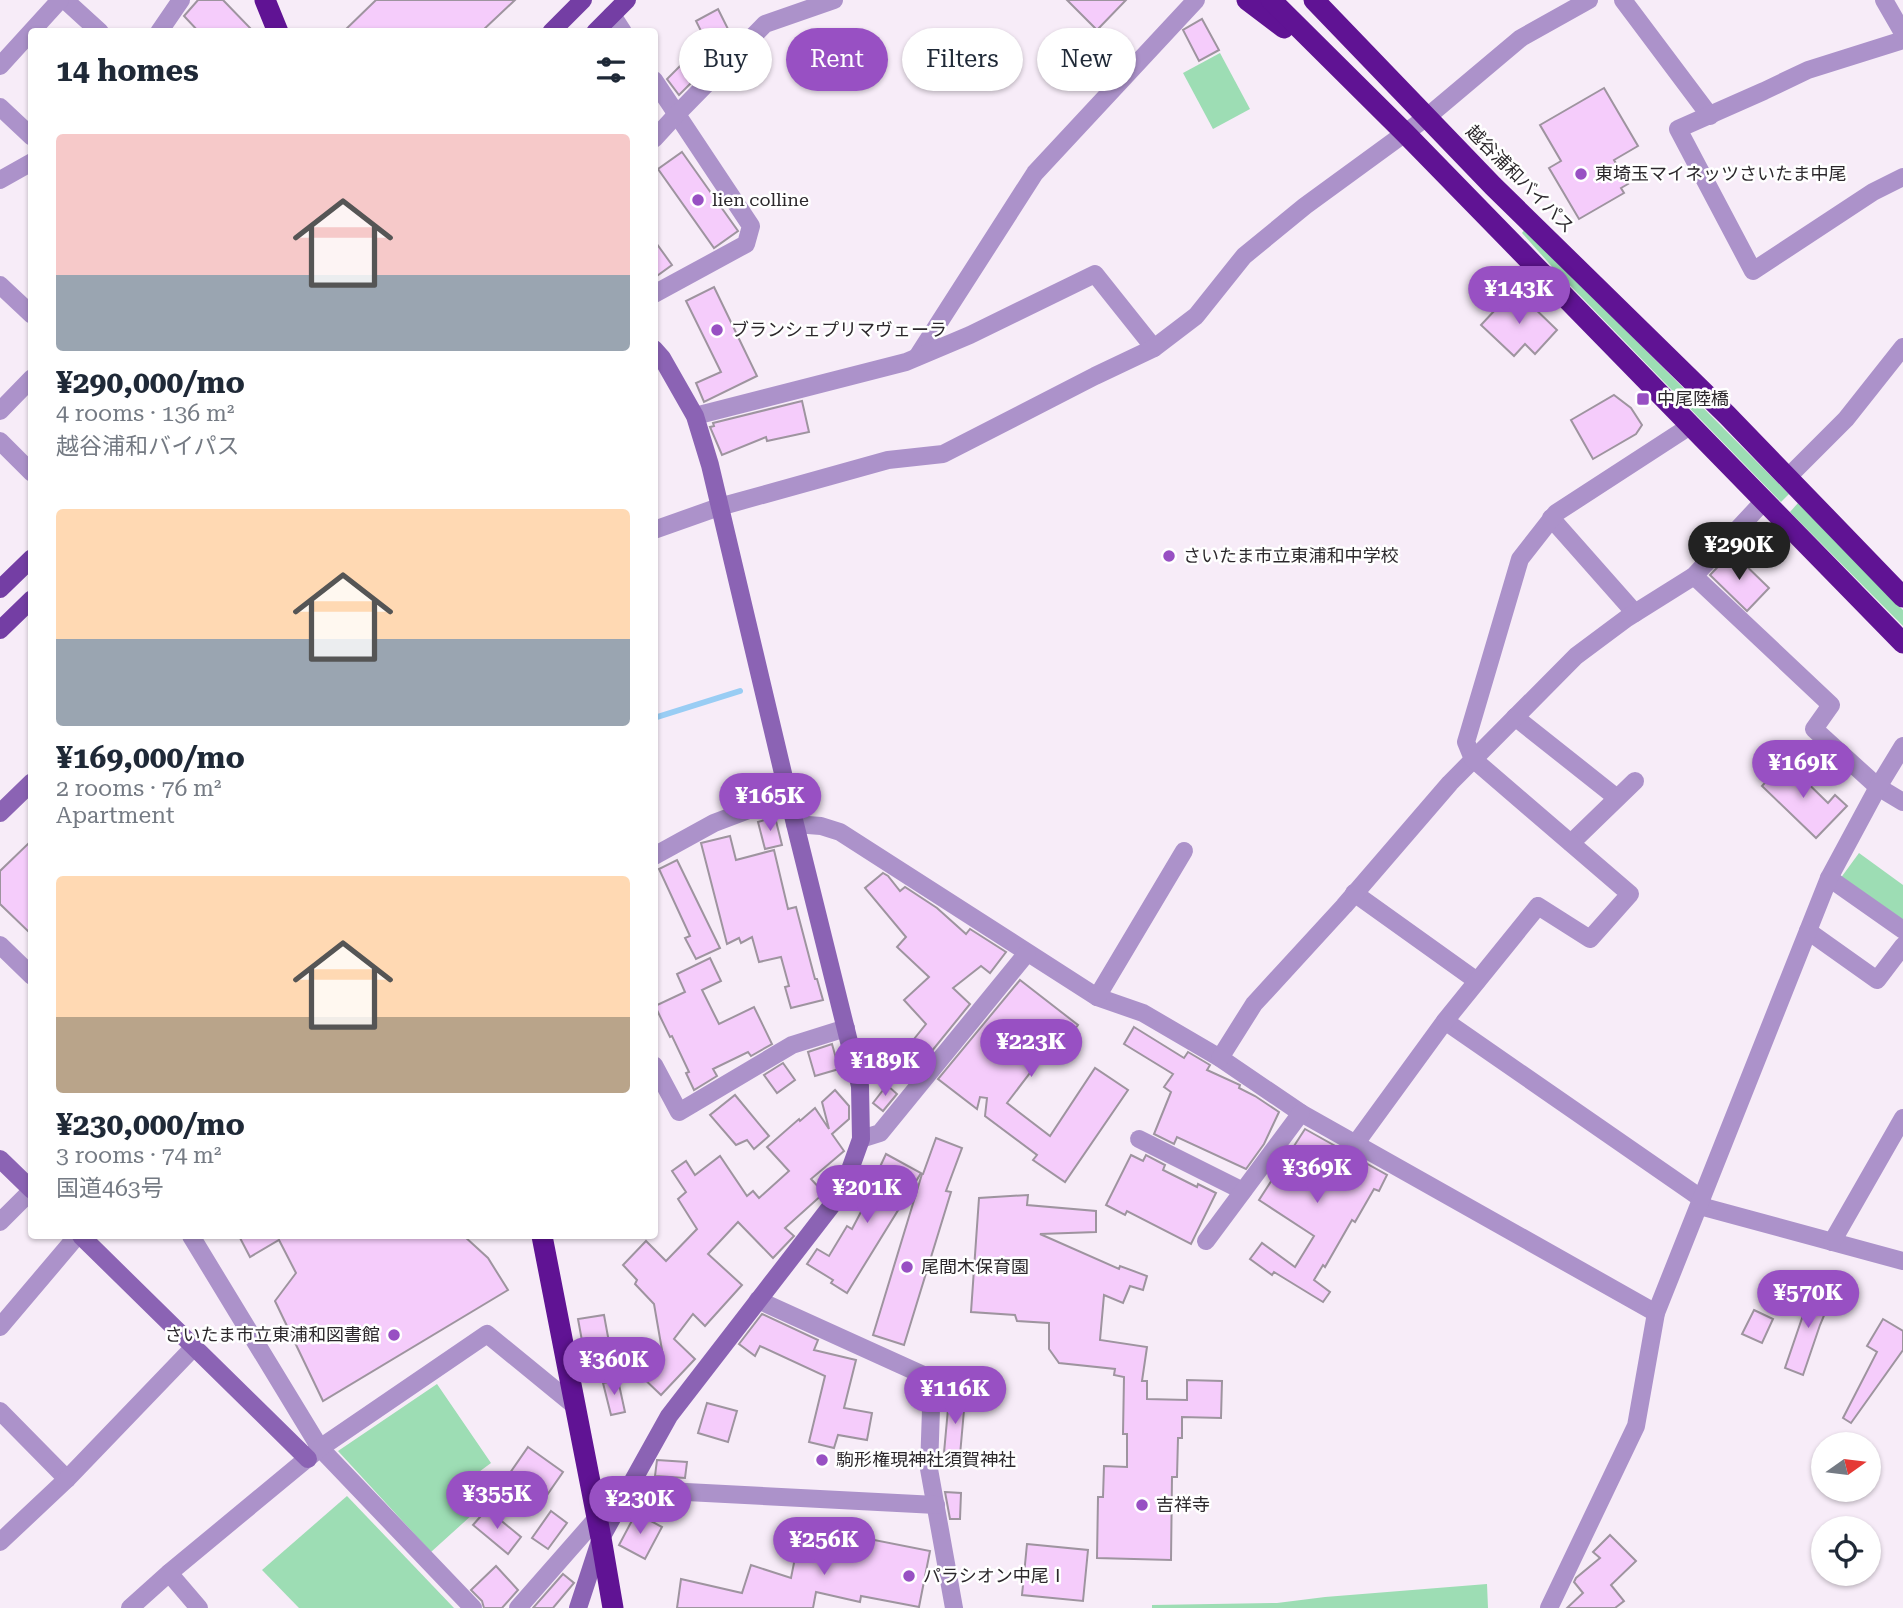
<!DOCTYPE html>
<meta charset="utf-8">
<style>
:root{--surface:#fff;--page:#f6f6f7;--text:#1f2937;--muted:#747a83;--accent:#9850c3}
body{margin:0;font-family:"Roboto Serif","Noto Sans JP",serif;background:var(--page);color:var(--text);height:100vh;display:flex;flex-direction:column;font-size:26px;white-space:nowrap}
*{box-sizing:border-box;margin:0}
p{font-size:23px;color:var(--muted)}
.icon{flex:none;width:38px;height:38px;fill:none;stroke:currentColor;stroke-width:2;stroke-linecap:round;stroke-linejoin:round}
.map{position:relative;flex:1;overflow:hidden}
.panel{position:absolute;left:28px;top:28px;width:630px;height:1211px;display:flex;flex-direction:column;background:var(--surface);border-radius:7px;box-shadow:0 2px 5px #0004}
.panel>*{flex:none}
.hud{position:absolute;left:679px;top:28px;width:665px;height:63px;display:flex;gap:14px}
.needle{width:46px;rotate:76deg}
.tools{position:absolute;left:1811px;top:1432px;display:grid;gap:14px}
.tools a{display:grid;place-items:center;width:70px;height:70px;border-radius:50%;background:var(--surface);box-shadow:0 2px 5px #0004;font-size:35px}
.price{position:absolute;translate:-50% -60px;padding:0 16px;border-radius:24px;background:var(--accent);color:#fff;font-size:23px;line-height:46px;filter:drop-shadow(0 2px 4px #0008)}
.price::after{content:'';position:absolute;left:50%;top:42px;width:21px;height:16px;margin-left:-10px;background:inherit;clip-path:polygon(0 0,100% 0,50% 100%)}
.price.active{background:#222;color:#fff}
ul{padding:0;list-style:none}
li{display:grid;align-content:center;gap:14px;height:371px;padding:0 28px}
li span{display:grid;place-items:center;height:217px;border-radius:7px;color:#555}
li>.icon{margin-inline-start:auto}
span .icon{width:126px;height:126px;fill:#fffc;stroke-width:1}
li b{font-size:30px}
h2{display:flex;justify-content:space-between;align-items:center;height:84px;padding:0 28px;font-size:30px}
.pill{padding:0 24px;border-radius:32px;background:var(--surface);box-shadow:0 2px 5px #0004;font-size:24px;line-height:63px}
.pill.active{background:var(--accent);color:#fff}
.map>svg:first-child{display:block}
</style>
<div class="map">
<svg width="1903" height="1608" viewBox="0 0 1903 1608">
<rect width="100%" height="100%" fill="#f7ecf8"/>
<g fill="#9dddb4">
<path d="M1220 53 1250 109 1213 129 1183 73Z"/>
<path d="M1525 229 1789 494 1781 502 1555 270 1522 233Z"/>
<path d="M1798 503 1903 610V626L1790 512Z"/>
<path d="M1859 853 1903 885V920L1840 879Z"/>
<path d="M437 1384 491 1463 456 1489 473 1514 431 1552 338 1451Z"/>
<path d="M347 1496 454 1608H299L262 1570Z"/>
<path d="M1487 1584 1488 1608H1152V1605L1277 1603 1325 1597Z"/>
</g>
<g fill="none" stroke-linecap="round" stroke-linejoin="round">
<path stroke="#99cdf4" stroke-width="6" d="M654 718 740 691"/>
</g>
<g fill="#f5ccfb" stroke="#9e949f" stroke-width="2">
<path d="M198 0H223L254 32H199L184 16Z"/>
<path d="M376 0H515L481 32H343Z"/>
<path d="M1067 0H1126L1097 30Z"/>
<path d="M718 9 731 35 709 47 718 56 679 95 667 79 681 65 683 66 708 45 696 21Z"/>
<path d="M1202 19 1219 50 1199 61 1183 30Z"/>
<path d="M1604 88 1638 146 1614 160 1628 184 1621 188 1624 193 1579 219 1549 168 1561 161 1540 125Z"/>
<path d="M682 152 738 231 714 248 658 169Z"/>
<path d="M654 240 672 265 654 278Z"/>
<path d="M714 287 757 376 704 402 696 383 721 372 686 301Z"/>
<path d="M1511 293 1521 302 1526 300 1557 330 1535 354 1525 344 1514 356 1481 325Z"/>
<path d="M1614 395 1631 408 1642 425 1636 434 1593 459 1571 420Z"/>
<path d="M802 401 809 432 767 441 766 437 722 455 710 427 714 426 713 423Z"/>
<path d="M1732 552 1769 588 1747 611 1710 575Z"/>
<path d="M1785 761 1828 803 1835 795 1847 806 1816 838 1762 786Z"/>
<path d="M775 817 782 845 765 849 758 822Z"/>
<path d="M730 836 736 860 774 850 788 909 796 907 815 979H817L823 1000 791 1008 785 987 789 986 781 957 759 962 752 937 741 943 739 938 727 944 701 843Z"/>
<path d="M32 840V935L0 904V871Z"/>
<path d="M677 860 720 948 696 959 685 938 690 936 659 869Z"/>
<path d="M883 873 888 876 900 891 905 887 937 908 966 934 970 929 1006 952 990 973 981 966 953 988 970 1004 927 1057 910 1044 926 1024 904 1000 929 977 897 947 906 937 865 888Z"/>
<path d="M710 958 721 981 702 990 719 1024 754 1007 772 1044 751 1056 748 1052 713 1069 717 1076 694 1090 686 1073 689 1072 672 1036 670 1037 655 1006 685 992 677 974Z"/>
<path d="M1020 980 1078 1025 1053 1058 1046 1052 1007 1103 1050 1136 1095 1068 1128 1090 1065 1182 1033 1160 1037 1155 985 1116 987 1098 980 1097 977 1109 938 1079Z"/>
<path d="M1134 1027 1184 1058 1188 1052 1210 1065 1207 1070 1240 1085 1239 1088 1255 1096 1279 1112 1264 1144 1246 1169 1177 1137 1174 1144 1154 1134 1171 1092 1164 1087 1173 1074 1124 1044Z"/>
<path d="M832 1044 839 1069 815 1076 808 1052Z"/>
<path d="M783 1063 795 1080 777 1093 764 1075Z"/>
<path d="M887 1085 897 1094 883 1111 873 1103Z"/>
<path d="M835 1090 849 1106V1119L832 1134 844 1151 811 1179 824 1193 785 1228 794 1236 773 1258 738 1222 708 1254 742 1285 705 1326 693 1314 674 1339 695 1359 661 1395 639 1374 662 1350 654 1304 635 1284 637 1280 623 1265 646 1241 666 1261 697 1229 678 1199 686 1192 672 1171 686 1161 695 1175 720 1156 747 1196 753 1191 759 1198 789 1171 767 1147 799 1119 800 1121 815 1108 829 1129 822 1102Z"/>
<path d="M735 1095 769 1136 754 1149 747 1140 736 1145 710 1115Z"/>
<path d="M1305 1129 1387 1175 1379 1191 1374 1189 1355 1222 1352 1220 1325 1267 1323 1265 1314 1280 1330 1292 1323 1302 1274 1272 1272 1275 1250 1259 1262 1243 1295 1267 1314 1236 1259 1200Z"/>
<path d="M936 1138 962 1148 946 1191 951 1192 904 1345 873 1335 922 1174H923Z"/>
<path d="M886 1154 921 1173 847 1293 831 1283 833 1280 807 1264 817 1249 829 1256 847 1226 852 1229 874 1187 871 1186Z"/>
<path d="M1131 1155 1143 1161 1146 1155 1165 1165 1163 1170 1197 1187 1198 1184 1216 1193 1191 1244 1127 1211 1125 1215 1106 1205Z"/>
<path d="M1028 1195 1027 1205 1096 1211V1232L1040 1234 1119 1269 1120 1266 1147 1276 1143 1290 1130 1286 1123 1303 1104 1295 1100 1340 1147 1347 1142 1381H1147V1399L1187 1400V1380L1222 1381 1221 1418 1182 1417V1438H1178L1177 1477H1172L1171 1560 1097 1558 1098 1497H1103L1104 1466 1127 1467V1434H1123L1124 1377 1114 1375 1115 1369 1059 1363 1049 1349V1323L1017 1321 1015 1315 971 1312 979 1198Z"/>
<path d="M239 1236H464L488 1258 508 1290 323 1401 275 1301 296 1273 279 1240 250 1257Z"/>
<path d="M1813 1286 1833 1294 1820 1325 1803 1375 1785 1368Z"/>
<path d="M1754 1310 1773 1319 1762 1343 1742 1334Z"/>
<path d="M762 1314 818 1340 814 1350 856 1360 844 1408 872 1413 867 1440 838 1435 834 1448 809 1442 825 1376 760 1346 755 1356 739 1344Z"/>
<path d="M604 1315 613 1364 587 1368 578 1319Z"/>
<path d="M1883 1319 1903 1331V1350L1851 1423 1843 1418 1877 1352 1867 1346Z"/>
<path d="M618 1380 625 1412 611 1415 603 1383Z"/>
<path d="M949 1398 965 1399 960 1455 944 1453Z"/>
<path d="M707 1403 737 1411 728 1442 698 1433Z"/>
<path d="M528 1447 563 1472 538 1508 503 1483Z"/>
<path d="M657 1460 687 1462 685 1478 655 1476Z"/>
<path d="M945 1492 961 1493 960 1519H950Z"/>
<path d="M487 1509 521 1537 508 1554 473 1525Z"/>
<path d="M551 1511 567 1523 548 1549 532 1538Z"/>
<path d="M636 1513 662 1527 645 1559 619 1545Z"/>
<path d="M840 1531 874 1539V1540L930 1551 919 1607 861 1596 860 1602 816 1592 813 1608H677L681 1579 742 1593 751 1565 791 1578 800 1533 838 1541Z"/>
<path d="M1610 1535 1636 1561 1611 1585 1624 1601 1615 1608H1567L1583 1593 1574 1582 1576 1578 1600 1558 1593 1552Z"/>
<path d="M1027 1544 1088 1550 1083 1601 1022 1595Z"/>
<path d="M496 1566 518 1590 502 1608H484L482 1601 471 1590Z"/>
<path d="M563 1574 574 1583 553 1608H533Z"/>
</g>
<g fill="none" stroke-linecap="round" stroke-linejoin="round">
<g stroke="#ac92ca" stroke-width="18">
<path d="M65 0 100 32"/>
<path d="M1623 0 1710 116"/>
<path d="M1884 0 1903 33"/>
<path d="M612 15 623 32"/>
<path d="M159 32 181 0"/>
<path d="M1903 40 1808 70 1764 91 1678 129 1753 271 1873 192 1903 177"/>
<path d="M0 66 60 0"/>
<path d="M654 80 751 226 746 244 654 294"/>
<path d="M0 107 32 137"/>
<path d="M654 139 677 114 765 24 834 0"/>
<path d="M0 180 32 162"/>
<path d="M0 285 32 315"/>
<path d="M917 357 1035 173 1196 0"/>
<path d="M0 411 32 378"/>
<path d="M695 416 906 362 970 335 1095 274 1154 348"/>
<path d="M0 441 32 473"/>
<path d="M1787 478 1846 419 1903 347"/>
<path d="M1551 518 1635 613"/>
<path d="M654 530 719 507 888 460 943 454 1095 376 1154 348 1196 316 1244 256 1305 206 1427 117 1521 38 1589 0"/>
<path d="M1694 576 1831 705 1814 729 1878 787 1903 802"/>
<path d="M1515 717 1617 798"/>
<path d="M795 824 821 826 840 832 1097 997 1143 1013 1220 1058 1301 1113 1656 1313"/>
<path d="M1571 843 1635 781"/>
<path d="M654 856 714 823 788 795"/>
<path d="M1829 878 1903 930"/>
<path d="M1354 893 1477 981"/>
<path d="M1808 931 1877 980 1903 946"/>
<path d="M0 945 32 976"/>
<path d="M1097 997 1184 851"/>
<path d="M1445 1021 1702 1199"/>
<path d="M1220 1058 1254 1004 1344 906 1450 783 1576 656 1627 618 1694 576 1763 502"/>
<path d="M654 1065 679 1112 792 1045 846 1028"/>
<path d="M861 1139 880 1133 1027 953"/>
<path d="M1139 1139 1243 1191"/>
<path d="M1356 1143 1445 1021 1538 906 1590 939 1630 894 1473 759 1466 742 1520 559 1556 513 1690 426"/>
<path d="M1700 1206 1903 1261"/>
<path d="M0 1222 32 1190"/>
<path d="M191 1236 320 1448 473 1608"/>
<path d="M1206 1241 1301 1113"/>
<path d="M1832 1242 1903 1118"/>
<path d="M758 1300 932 1379 929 1469 954 1608"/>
<path d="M0 1327 77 1236"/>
<path d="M0 1411 67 1479"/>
<path d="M628 1489 936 1505"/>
<path d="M0 1542 67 1479 194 1347"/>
<path d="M169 1573 199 1608"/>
<path d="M130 1608 169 1573 320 1448 487 1334 575 1406"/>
<path d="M518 1608 597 1518"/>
<path d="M1549 1608 1636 1426 1656 1313 1829 878 1878 787 1903 746"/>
</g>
<g stroke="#8b63b4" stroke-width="18">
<path d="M0 813 32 782"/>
<path d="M0 1159 32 1190"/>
<path d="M81 1236 308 1459"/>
<path d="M578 1608 601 1538 669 1416 842 1192 861 1139 860 1086 795 824 710 465 695 416 662 358 654 349"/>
</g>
<g stroke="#743ea4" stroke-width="18">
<path d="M551 32 583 0"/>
<path d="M595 32 627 0"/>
<path d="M0 589 32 558"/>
<path d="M0 630 32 599"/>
</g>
<g stroke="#601394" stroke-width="21">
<path d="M265 0 278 32"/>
<path d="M1247 0 1284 28"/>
<path d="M1271 0 1405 133 1903 643"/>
<path d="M1314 0 1493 186 1727 415 1903 597"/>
<path d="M542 1236 601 1538 613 1608"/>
</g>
</g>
<g fill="#9850c3" stroke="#fff" stroke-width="2.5">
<circle cx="1581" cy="174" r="7"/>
<circle cx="698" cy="200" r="7"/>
<circle cx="717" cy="330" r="7"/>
<rect x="1636" y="392" width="14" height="14" rx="3.5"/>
<circle cx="1169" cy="556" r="7"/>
<circle cx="907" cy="1267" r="7"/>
<circle cx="394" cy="1335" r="7"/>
<circle cx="822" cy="1460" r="7"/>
<circle cx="1142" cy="1505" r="7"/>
<circle cx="909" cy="1576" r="7"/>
</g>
<g text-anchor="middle" stroke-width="5" stroke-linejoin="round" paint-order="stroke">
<g font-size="18" fill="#2c282c" stroke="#fff" text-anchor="start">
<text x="1595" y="180">東埼玉マイネッツさいたま中尾</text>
<text x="712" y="206">lien colline</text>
<text x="731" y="336">ブランシェプリマヴェーラ</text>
<text x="1657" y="405">中尾陸橋</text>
<text x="1183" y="562">さいたま市立東浦和中学校</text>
<text x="921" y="1273">尾間木保育園</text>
<text x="380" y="1341" text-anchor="end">さいたま市立東浦和図書館</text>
<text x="836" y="1466">駒形権現神社須賀神社</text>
<text x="1156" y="1511">吉祥寺</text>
<text x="923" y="1582">パラシオン中尾Ⅰ</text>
</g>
<g font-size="18" fill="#2c282c" stroke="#fff">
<text transform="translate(1520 179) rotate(45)" y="6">越谷浦和バイパス</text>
</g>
</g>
</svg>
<div class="tools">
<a><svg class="needle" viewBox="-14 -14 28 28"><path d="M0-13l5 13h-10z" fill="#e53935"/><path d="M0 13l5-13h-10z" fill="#747a83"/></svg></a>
<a><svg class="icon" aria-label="locate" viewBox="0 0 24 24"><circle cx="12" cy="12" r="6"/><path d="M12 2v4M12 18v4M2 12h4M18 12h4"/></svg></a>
</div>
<b class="price" style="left:1519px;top:326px">¥143K</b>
<b class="price active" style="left:1739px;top:582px">¥290K</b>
<b class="price" style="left:1803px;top:800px">¥169K</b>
<b class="price" style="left:770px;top:833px">¥165K</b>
<b class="price" style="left:1031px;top:1079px">¥223K</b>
<b class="price" style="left:885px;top:1098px">¥189K</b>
<b class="price" style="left:1317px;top:1205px">¥369K</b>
<b class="price" style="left:867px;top:1225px">¥201K</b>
<b class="price" style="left:1808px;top:1330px">¥570K</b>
<b class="price" style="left:614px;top:1397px">¥360K</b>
<b class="price" style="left:955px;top:1426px">¥116K</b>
<b class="price" style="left:497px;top:1531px">¥355K</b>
<b class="price" style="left:640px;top:1536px">¥230K</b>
<b class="price" style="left:824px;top:1577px">¥256K</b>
<div class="hud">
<a class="pill">Buy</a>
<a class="pill active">Rent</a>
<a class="pill">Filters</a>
<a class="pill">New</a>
</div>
<section class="panel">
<h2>14 homes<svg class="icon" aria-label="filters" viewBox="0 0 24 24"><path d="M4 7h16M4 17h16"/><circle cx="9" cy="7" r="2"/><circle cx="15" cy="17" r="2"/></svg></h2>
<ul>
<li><span style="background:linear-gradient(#f6c9c9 65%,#9aa5b1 0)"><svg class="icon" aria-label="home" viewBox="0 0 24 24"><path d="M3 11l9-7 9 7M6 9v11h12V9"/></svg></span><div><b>¥290,000/mo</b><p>4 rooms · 136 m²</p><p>越谷浦和バイパス</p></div></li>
<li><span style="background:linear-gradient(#ffd9b3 60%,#9aa5b1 0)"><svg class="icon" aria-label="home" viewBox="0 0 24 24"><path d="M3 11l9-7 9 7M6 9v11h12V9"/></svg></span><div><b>¥169,000/mo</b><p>2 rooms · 76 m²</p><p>Apartment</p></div></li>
<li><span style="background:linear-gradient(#ffd9b3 65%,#b9a48a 0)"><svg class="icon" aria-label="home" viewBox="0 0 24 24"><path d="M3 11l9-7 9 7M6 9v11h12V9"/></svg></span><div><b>¥230,000/mo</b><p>3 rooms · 74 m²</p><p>国道463号</p></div></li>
</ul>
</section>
</div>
